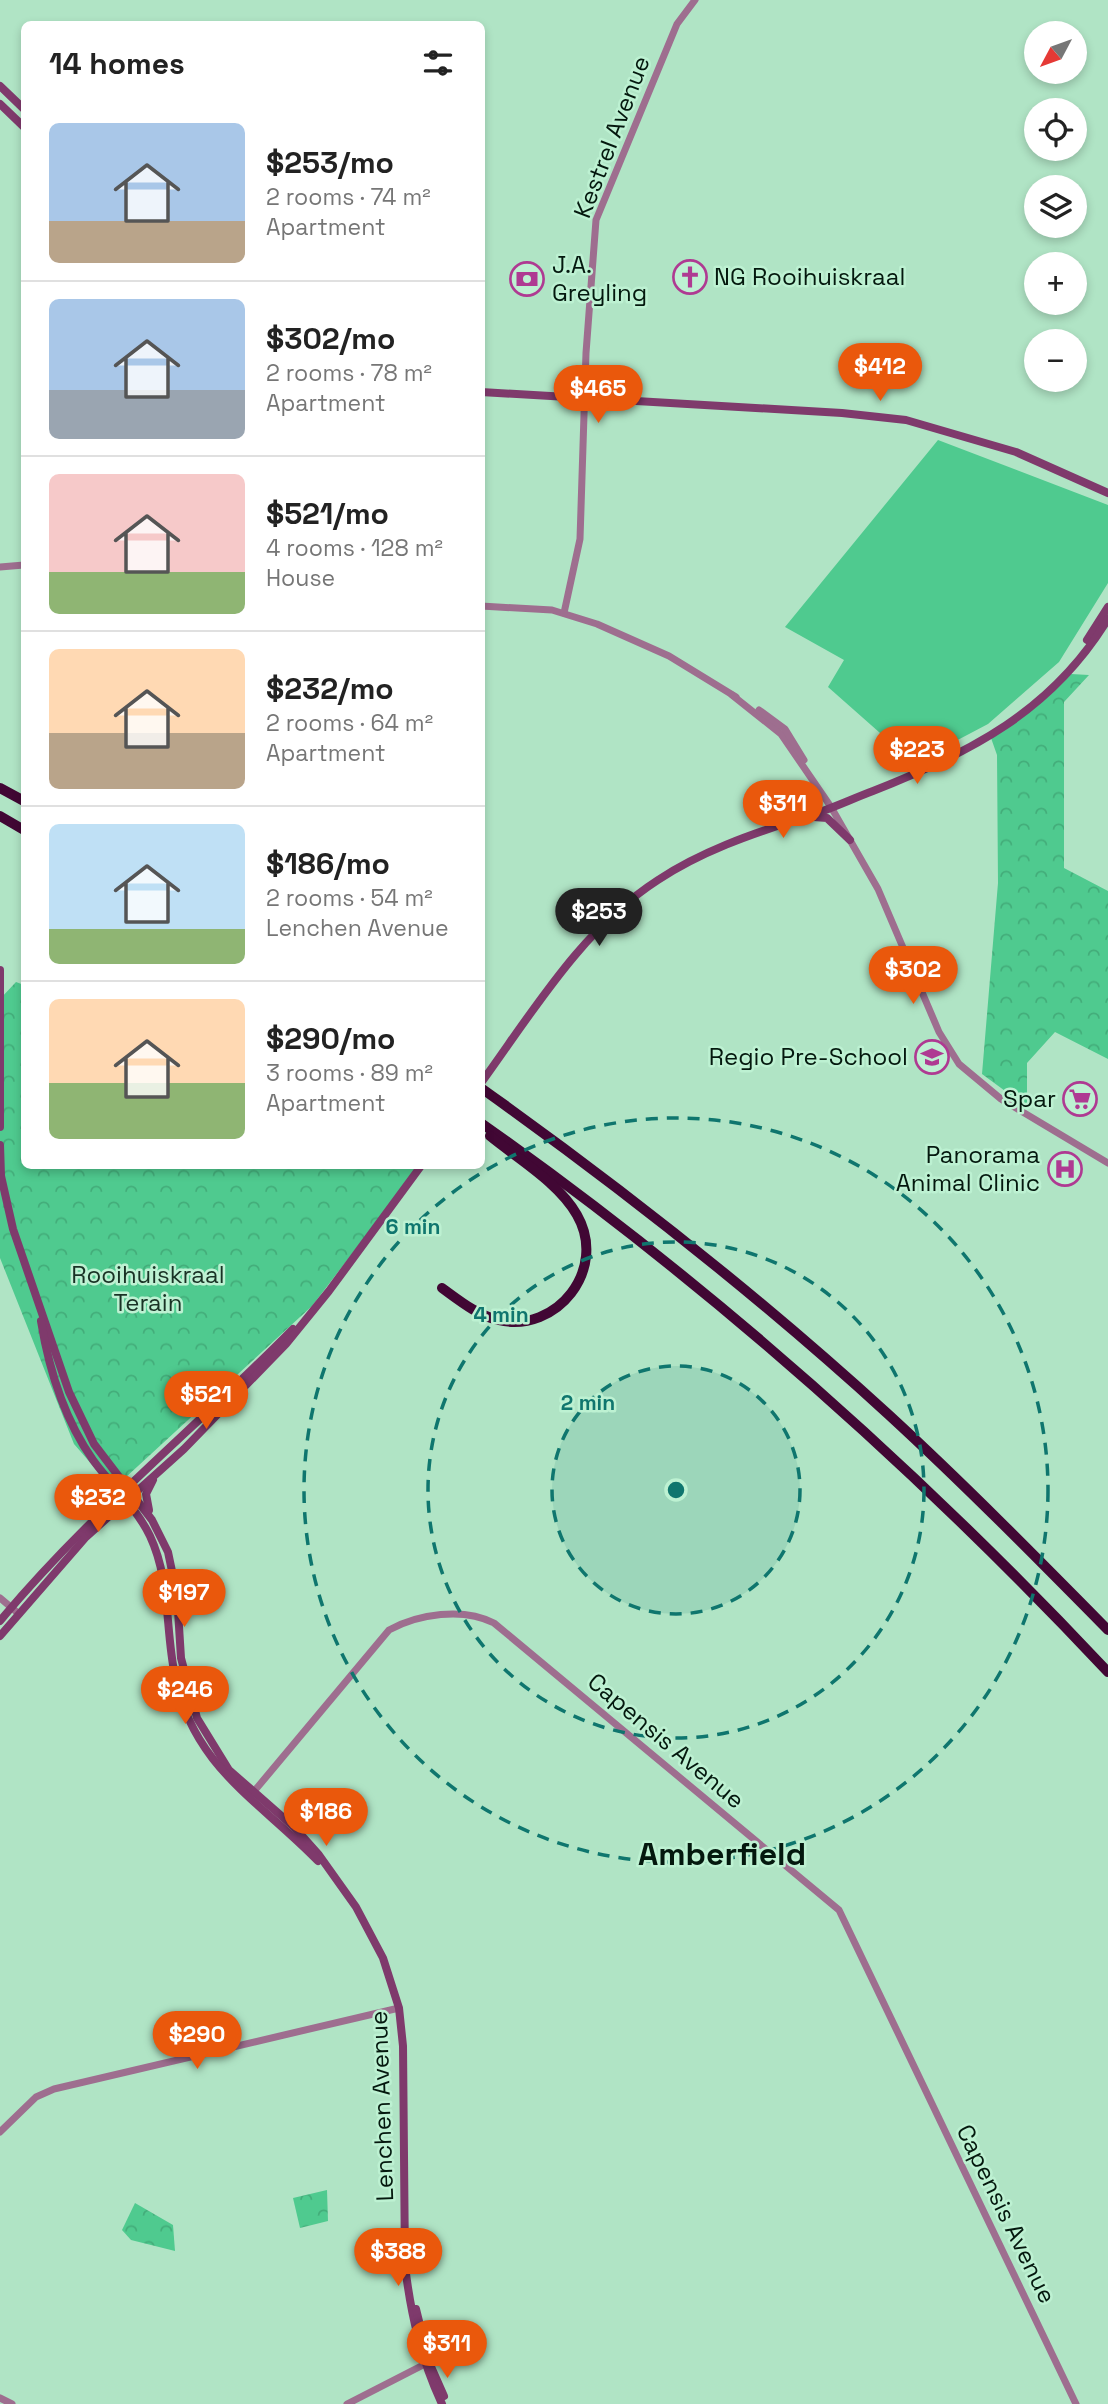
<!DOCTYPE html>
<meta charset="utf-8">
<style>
:root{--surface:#fff;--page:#f2f2f2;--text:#222;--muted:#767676;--line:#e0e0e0;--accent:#ea580c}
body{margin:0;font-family:"Space Grotesk",sans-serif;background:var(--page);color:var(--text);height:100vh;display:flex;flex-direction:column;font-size:26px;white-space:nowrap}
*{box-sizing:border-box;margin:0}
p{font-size:23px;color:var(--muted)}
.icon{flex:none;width:38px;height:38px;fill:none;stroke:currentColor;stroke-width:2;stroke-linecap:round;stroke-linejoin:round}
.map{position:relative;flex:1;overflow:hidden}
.side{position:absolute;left:21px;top:21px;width:464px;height:1148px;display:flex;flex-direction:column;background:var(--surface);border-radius:10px;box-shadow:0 4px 10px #0003}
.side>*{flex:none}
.needle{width:46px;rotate:229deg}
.fabs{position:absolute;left:1024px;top:21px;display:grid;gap:14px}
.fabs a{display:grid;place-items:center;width:63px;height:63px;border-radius:50%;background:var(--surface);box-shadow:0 4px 10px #0003;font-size:35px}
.price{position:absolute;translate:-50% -60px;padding:0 16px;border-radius:24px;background:var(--accent);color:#fff;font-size:23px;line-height:46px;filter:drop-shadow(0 2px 4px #0008)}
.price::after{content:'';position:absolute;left:50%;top:42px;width:21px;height:16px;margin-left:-10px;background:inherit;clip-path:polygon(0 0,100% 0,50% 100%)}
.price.on{background:#222;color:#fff}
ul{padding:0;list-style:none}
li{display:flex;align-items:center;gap:21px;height:175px;padding:0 28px}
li+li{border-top:2px solid var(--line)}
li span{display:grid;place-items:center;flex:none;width:196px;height:140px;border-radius:10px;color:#555}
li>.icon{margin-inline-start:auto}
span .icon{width:84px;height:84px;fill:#fffc;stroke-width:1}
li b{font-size:30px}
h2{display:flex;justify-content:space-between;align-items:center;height:84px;padding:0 28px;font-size:30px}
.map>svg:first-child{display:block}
</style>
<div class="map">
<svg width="1108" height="2404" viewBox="0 0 1108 2404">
<defs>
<pattern id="park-crowns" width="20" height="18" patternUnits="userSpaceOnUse" patternTransform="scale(1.75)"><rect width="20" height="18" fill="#4fca8f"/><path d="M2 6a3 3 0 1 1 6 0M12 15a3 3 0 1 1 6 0" fill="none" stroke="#43ad7a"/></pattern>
</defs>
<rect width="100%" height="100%" fill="#b0e4c5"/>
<path fill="#4fca8f" d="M938 440 1108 505V583L1059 662 988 724 914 763 828 687 844 660 785 627Z"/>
<g fill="url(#park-crowns)">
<path d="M1071 674 1089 675 1064 702V868L1108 891V1059L1055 1032 1027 1063V1107L982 1074 998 883 997 755 991 738Z"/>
<path d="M16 982 24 985V1166H419L312 1306 113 1489 74 1444 0 1258V999Z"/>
<path d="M327 2190 328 2221 300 2228 293 2198Z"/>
<path d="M135 2203 173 2225 175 2251 131 2240 122 2230Z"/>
</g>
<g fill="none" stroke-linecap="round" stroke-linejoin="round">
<g stroke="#9e6e8f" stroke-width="7">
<path d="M0 567 24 565"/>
<path d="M481 606 552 610 597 624 669 656 736 697"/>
<path d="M564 613 580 539 586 353 596 220 677 24 695 0"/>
<path d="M732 695 781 734 831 807 878 889 939 1032 959 1064 1001 1099 1108 1163"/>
<path d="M759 710 785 729 804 760"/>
<path d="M0 1598 19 1614"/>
<path d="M251 1795 389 1630C418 1614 463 1607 494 1623L839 1910 1076 2404"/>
<path d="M0 2132 36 2097 54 2089 399 2008"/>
<path d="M0 2398 12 2404"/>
<path d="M347 2404 429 2362"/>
</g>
<g stroke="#7f3a6c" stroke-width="8">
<path d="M0 86 24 109"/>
<path d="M0 104 24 127"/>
<path d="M481 392 842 413 906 420 1016 452 1108 493"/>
<path d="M586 404 622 406"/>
<path d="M1087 640 1108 607"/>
<path d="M814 817 827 818 850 840"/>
<path d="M0 970V1127"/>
<path d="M481 1083C534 1010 582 929 658 880 700 852 751 834 799 819 824 812 849 800 873 791 970 753 1052 711 1108 619"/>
<path d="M0 1145 1 1176 13 1229 69 1392 94 1444 152 1520 168 1552 177 1595 181 1658 197 1718 229 1770 294 1827 319 1855 356 1907 383 1958 399 2008 403 2046 405 2266C411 2315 421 2359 442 2404"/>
<path d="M41 1321C49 1370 64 1419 93 1460 111 1485 136 1507 150 1536 171 1581 165 1629 175 1676 193 1767 260 1801 318 1861"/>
<path d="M149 1510 146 1494 153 1480"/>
<path d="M0 1621C89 1514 196 1428 293 1329"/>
<path d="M0 1636 86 1537 184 1449 286 1344 329 1291 421 1166"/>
<path d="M416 2309 429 2362 444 2396"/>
</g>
<g stroke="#410734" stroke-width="10">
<path d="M0 788 24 801"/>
<path d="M0 816 24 830"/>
<path d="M481 1088C623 1189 761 1298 889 1415 964 1484 1036 1557 1108 1630"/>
<path d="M481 1123C708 1283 918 1470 1108 1672"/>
<path d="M442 1288C460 1301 477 1315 498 1320 557 1334 608 1269 577 1215 559 1183 518 1159 490 1136"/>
</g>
</g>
<circle cx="676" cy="1490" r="124" fill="#0f766e" fill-opacity=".12"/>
<g fill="none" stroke="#0f766e" stroke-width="3.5" stroke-dasharray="12 9">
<circle cx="676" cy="1490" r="124"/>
<circle cx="676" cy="1490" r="248"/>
<circle cx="676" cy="1490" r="372"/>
</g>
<defs>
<g id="church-ring" transform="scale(1.75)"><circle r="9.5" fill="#bdf1d2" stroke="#af3a92" stroke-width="1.5"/><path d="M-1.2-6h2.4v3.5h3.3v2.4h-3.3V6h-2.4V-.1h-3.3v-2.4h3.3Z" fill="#af3a92"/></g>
<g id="bank-ring" transform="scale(1.75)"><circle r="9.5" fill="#bdf1d2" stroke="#af3a92" stroke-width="1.5"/><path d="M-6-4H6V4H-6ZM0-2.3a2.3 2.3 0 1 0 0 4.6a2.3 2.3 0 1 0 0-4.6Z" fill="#af3a92"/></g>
<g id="school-ring" transform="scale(1.75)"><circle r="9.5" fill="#bdf1d2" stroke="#af3a92" stroke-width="1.5"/><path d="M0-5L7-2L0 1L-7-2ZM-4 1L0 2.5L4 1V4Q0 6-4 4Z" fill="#af3a92"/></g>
<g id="supermarket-ring" transform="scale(1.75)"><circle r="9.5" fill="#bdf1d2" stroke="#af3a92" stroke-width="1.5"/><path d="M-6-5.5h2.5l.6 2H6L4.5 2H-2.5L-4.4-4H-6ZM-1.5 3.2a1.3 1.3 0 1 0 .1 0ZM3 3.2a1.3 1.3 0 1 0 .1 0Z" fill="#af3a92"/></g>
<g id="hospital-ring" transform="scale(1.75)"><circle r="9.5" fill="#bdf1d2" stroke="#af3a92" stroke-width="1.5"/><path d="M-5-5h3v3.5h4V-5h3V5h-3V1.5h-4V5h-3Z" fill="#af3a92"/></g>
</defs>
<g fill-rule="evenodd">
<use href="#church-ring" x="690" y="277"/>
<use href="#bank-ring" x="527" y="279"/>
<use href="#school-ring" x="932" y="1057"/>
<use href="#supermarket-ring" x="1080" y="1099"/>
<use href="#hospital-ring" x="1065" y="1169"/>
</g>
<g text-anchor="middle" stroke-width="5" stroke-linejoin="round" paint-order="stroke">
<g font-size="24" fill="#04180e" stroke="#bdf1d2">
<text transform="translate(612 137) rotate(-69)" y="8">Kestrel Avenue</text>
<text transform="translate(666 1741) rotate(40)" y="8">Capensis Avenue</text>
<text transform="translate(382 2106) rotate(-92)" y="8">Lenchen Avenue</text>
<text transform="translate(1006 2214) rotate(64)" y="8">Capensis Avenue</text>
</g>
<g font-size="24" fill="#04180e" stroke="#bdf1d2" text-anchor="end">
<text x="552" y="273" text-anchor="start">J.A.<tspan x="552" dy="28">Greyling</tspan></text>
<text x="714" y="285" text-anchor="start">NG Rooihuiskraal</text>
<text x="908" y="1065">Regio Pre-School</text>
<text x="1056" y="1107">Spar</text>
<text x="1040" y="1163">Panorama<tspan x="1040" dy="28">Animal Clinic</tspan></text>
</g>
<g font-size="24" fill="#193225" stroke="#bdf1d2">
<text x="148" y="1283">Rooihuiskraal<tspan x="148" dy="28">Terain</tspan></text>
</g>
<g font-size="32" font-weight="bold" fill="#04180e" stroke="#bdf1d2">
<text x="722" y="1865">Amberfield</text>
</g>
</g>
<circle cx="676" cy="1490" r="10" fill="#0f766e" stroke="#bdf1d2" stroke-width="3.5"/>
<g font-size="21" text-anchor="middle" font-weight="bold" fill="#0f766e" stroke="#bdf1d2" stroke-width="5" stroke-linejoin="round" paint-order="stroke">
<text x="413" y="1234">6 min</text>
<text x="501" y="1322">4 min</text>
<text x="588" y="1410">2 min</text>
</g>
</svg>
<div class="fabs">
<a><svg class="needle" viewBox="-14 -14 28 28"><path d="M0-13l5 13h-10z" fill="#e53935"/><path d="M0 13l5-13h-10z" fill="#767676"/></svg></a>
<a><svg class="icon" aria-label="locate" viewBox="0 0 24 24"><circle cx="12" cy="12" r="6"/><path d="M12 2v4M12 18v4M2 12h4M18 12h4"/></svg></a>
<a><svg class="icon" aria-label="layers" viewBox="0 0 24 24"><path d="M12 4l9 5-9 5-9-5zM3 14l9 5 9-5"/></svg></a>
<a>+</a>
<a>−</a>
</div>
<b class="price" style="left:880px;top:403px">$412</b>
<b class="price" style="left:598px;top:425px">$465</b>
<b class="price" style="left:917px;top:786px">$223</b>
<b class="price" style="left:783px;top:840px">$311</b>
<b class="price on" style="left:599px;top:948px">$253</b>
<b class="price" style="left:913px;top:1006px">$302</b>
<b class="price" style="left:206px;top:1431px">$521</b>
<b class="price" style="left:98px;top:1534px">$232</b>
<b class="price" style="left:184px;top:1629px">$197</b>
<b class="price" style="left:185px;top:1726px">$246</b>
<b class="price" style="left:326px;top:1848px">$186</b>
<b class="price" style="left:197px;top:2071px">$290</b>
<b class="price" style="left:398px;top:2288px">$388</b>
<b class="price" style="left:447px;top:2380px">$311</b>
<section class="side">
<h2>14 homes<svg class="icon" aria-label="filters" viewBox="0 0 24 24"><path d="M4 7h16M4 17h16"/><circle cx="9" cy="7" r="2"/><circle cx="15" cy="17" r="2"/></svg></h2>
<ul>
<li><span style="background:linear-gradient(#a9c7e8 70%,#b9a48a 0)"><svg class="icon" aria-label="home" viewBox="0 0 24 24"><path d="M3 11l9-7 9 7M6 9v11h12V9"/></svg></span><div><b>$253/mo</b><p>2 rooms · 74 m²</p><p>Apartment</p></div></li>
<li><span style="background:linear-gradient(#a9c7e8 65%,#9aa5b1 0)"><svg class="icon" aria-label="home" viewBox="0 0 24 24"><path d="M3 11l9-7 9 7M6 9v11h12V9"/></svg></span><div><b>$302/mo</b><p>2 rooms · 78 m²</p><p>Apartment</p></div></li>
<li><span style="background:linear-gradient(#f6c9c9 70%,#8fb573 0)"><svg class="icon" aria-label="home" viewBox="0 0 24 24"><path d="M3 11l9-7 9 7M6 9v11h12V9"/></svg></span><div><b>$521/mo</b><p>4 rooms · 128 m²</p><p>House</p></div></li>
<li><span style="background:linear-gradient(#ffd9b3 60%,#b9a48a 0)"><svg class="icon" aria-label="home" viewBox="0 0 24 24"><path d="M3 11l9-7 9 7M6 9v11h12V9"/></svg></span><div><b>$232/mo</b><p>2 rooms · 64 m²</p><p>Apartment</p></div></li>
<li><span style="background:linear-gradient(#bfe0f5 75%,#8fb573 0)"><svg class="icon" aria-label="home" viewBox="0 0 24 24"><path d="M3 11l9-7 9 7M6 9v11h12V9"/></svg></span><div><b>$186/mo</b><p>2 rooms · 54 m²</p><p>Lenchen Avenue</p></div></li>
<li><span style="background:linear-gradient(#ffd9b3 60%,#8fb573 0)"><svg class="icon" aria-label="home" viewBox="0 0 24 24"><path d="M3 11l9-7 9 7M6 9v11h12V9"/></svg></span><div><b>$290/mo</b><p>3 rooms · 89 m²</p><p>Apartment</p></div></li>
</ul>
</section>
</div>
